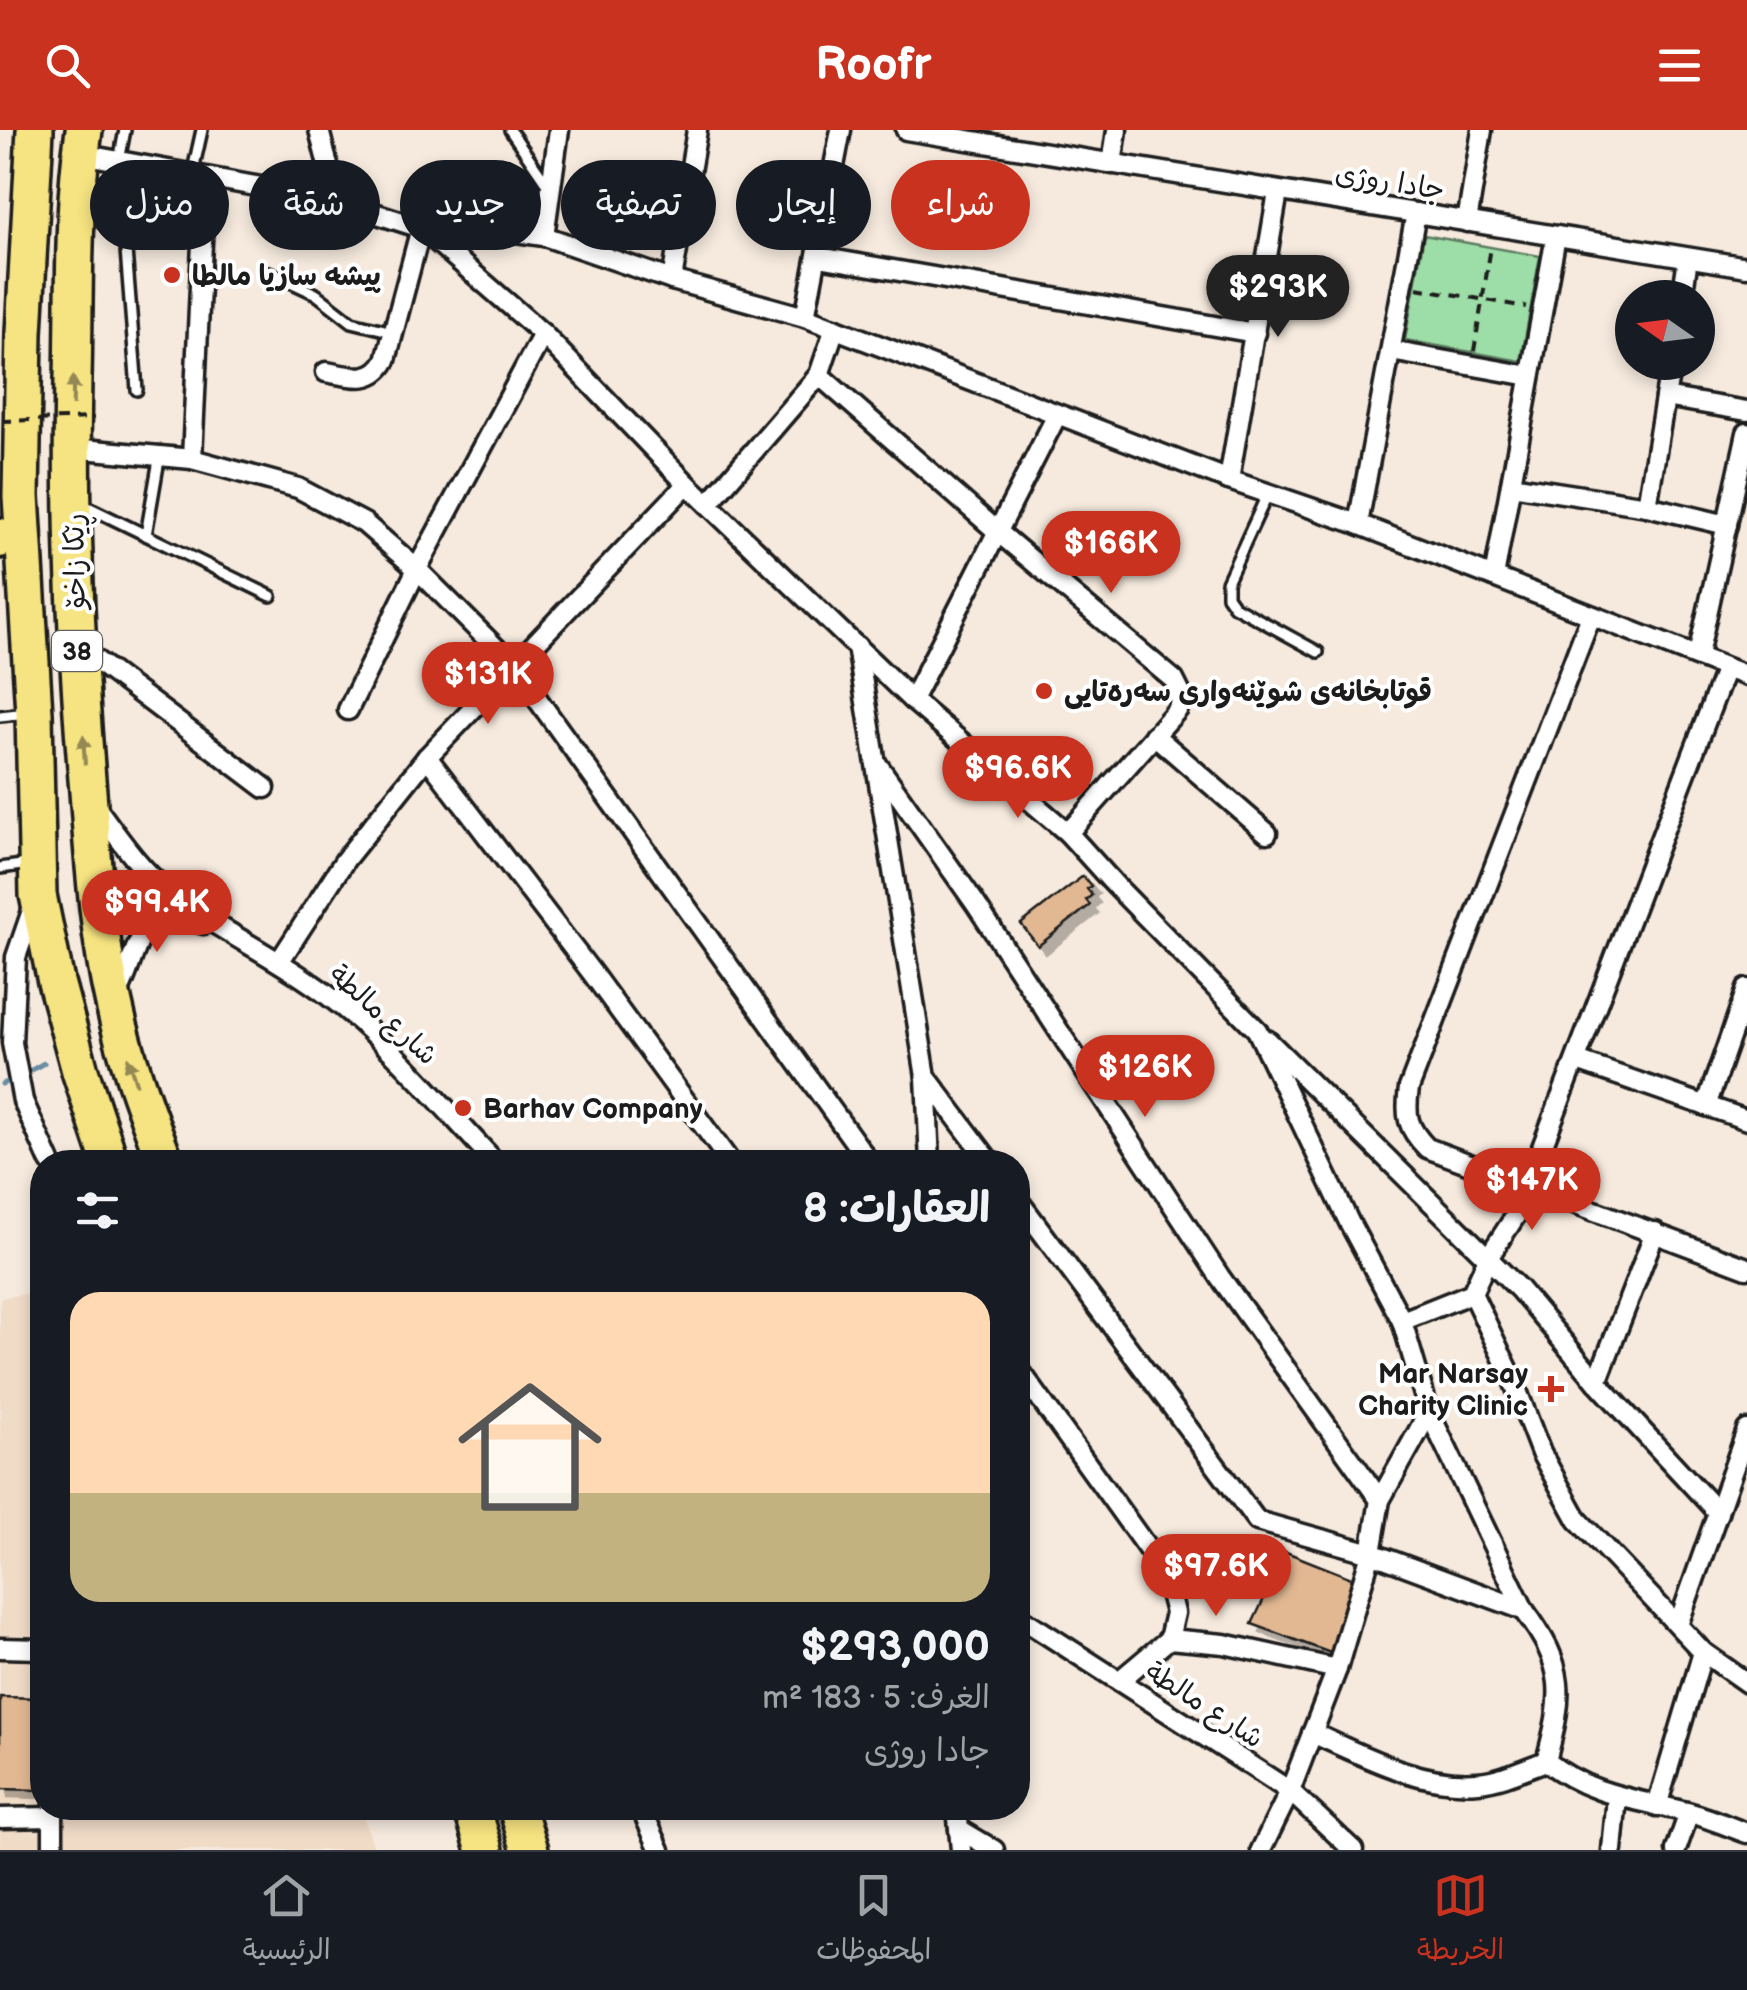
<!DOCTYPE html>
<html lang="ar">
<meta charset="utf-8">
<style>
:root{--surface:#171b24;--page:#20242c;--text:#f1f3f6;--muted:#9ea1a6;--line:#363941;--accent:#c8321e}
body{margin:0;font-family:"Balsamiq Sans","Playpen Sans Arabic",sans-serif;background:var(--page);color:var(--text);direction:rtl;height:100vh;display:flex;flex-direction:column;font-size:38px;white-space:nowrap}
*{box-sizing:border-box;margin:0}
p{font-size:32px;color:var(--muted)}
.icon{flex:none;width:55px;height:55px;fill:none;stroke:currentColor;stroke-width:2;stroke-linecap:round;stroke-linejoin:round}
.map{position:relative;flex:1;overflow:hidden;direction:ltr}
.side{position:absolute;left:30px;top:1020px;width:1000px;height:670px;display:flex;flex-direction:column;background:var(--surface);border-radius:40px;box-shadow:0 5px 15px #0003;direction:rtl}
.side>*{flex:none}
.guide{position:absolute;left:30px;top:30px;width:1000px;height:90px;direction:rtl;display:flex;gap:20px}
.needle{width:65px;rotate:284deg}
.buttons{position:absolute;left:1615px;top:150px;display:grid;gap:20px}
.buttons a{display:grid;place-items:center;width:100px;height:100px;border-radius:50%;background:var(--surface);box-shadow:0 5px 15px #0003;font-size:50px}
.price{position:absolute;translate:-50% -85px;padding:0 22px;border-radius:35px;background:var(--accent);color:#fff;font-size:32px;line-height:65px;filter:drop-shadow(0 2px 5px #0008)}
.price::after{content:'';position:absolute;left:50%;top:60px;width:30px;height:22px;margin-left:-15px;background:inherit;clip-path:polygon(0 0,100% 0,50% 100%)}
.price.active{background:#222;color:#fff}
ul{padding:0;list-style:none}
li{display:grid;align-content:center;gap:20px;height:530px;padding:0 40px}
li+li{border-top:2px solid var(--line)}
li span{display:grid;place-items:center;height:310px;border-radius:30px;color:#555}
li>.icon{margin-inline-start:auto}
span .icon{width:180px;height:180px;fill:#fffc;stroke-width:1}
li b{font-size:42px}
h2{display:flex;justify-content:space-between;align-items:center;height:120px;padding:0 40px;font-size:42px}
.pill{padding:0 35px;border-radius:45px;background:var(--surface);box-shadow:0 5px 15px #0003;font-size:35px;line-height:90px}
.pill.active{background:var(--accent);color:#fff}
header{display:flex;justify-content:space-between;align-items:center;height:130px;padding:0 40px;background:var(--accent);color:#fff;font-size:45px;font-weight:600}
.dock{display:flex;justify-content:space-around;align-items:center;height:140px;border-top:2px solid var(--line);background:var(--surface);font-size:28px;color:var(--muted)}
.dock a{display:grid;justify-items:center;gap:5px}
.dock .active{color:var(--accent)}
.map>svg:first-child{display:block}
</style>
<header><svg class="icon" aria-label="menu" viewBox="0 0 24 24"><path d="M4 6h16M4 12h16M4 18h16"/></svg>Roofr<svg class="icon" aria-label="search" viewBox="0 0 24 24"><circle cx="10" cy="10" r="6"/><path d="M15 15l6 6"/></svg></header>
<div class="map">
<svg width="1747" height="1720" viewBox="0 0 1747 1720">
<defs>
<filter id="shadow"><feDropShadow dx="8" dy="8" stdDeviation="0" flood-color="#0004"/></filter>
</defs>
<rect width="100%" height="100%" fill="#f6eade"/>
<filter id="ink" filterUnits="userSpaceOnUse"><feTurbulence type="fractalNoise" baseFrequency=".01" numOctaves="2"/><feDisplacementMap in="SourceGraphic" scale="20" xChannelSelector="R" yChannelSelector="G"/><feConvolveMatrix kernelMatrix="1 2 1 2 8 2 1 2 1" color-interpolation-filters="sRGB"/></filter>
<g filter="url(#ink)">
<path fill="#f0dbc7" d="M42 1161V1678H360L375 1720H0V1168Z"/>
<path fill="#9ddda7" stroke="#5c7c62" stroke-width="2.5" d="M1424 105 1540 126 1521 231 1405 210Z"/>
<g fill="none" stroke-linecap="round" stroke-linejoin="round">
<g stroke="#698da3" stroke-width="5">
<path d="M28 942 44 933"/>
<path d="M2 954 9 951"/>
</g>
</g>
<g fill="#e2b892" stroke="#1c1c1c" stroke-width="2.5" filter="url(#shadow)">
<path d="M1083 746 1091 756 1087 759 1092 765 1086 770 1090 775 1038 816 1021 794Z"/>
<path d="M1286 1422 1359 1451 1336 1525 1252 1494Z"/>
<path d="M0 1567 41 1568 39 1660 0 1659Z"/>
</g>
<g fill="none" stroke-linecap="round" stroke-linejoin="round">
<g stroke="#1c1c1c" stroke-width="16">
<g id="lane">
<path d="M125 0 119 31 137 260"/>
<path d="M510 0 549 57"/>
<path d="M192 45 202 0"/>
<path d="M269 142 316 164 352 192 393 202"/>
<path d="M1268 363 1227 452V466L1234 476 1318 522"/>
<path d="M80 373 271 466"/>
<path d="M146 405 160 324"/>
<path d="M0 586 27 583"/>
<path d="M0 738 29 734"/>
</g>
</g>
<g stroke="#1c1c1c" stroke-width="25">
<g id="street">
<path d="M319 0 337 71"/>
<path d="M906 0 1747 137"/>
<path d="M81 24 337 71 421 98 543 204 687 354 912 570 1068 703 1116 756 1257 900 1349 1092 1402 1191 1429 1282 1380 1370 1371 1423 1337 1539 1290 1661 1261 1720"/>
<path d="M1112 34 1117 0"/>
<path d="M1467 92 1482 0"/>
<path d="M544 106 559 0"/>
<path d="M819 127 1255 203"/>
<path d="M672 150 697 0"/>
<path d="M1682 168 1688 128"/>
<path d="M805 187 841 0"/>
<path d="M1391 221 1530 246"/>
<path d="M326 242C350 246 372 255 386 230L421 98 465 95 544 106 672 150 805 187 1229 350 1358 394 1747 546"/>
<path d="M819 245 998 402 1174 550 1181 564 1178 579 1068 703"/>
<path d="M1665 267 1747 281"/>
<path d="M72 318 192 329 298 358 364 393 417 439 513 535 869 1032"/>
<path d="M192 329 205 48"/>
<path d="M1229 350 1278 62"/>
<path d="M1511 355 1647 376 1727 395"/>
<path d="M708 374 819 245 835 198"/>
<path d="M1647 376 1671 232"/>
<path d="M1358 394 1416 83"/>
<path d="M1494 447 1556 106"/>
<path d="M1591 486 1409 958C1405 985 1407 998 1427 1018L1747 1138"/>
<path d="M77 516 265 658"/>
<path d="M857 516 926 947 930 1032"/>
<path d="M1698 525 1747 303"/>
<path d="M912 570 1057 285"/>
<path d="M348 580 417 439 543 204"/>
<path d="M1154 605 1267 703"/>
<path d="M427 627 592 843 730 1032"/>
<path d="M877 634 975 773 1220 1147 1380 1370"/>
<path d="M95 676C117 705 137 736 165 759 215 799 274 825 326 864 388 910 442 976 495 1032"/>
<path d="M34 775 16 827 12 913 23 971 50 1032"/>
<path d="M279 832 345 730 427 627 687 354"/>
<path d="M116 867C141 821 133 772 204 794"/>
<path d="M1267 910 1519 1159 1597 1252 1718 1383"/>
<path d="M1577 931 1747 990"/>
<path d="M926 947 990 1032"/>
<path d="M1706 976 1747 859"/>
<path d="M1018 1070 1257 1391 1371 1423 1524 1480"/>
<path d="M1472 1163 1511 1245 1541 1323 1578 1390 1703 1522 1747 1553"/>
<path d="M1402 1191 1472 1163 1488 1128 1516 1085 1726 538"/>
<path d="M1018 1238 1165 1443 1175 1483 1169 1509"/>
<path d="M1597 1252 1655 1102"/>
<path d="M1018 1486 1290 1661 1353 1720"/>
<path d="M1678 1495 1747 1300"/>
<path d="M0 1518 42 1519"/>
<path d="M1119 1551 1169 1509 1224 1514 1337 1539"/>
<path d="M1312 1603C1363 1625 1420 1657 1478 1652 1501 1650 1524 1639 1546 1631 1564 1564 1567 1538 1524 1480L1429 1282"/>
<path d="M1546 1631C1589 1665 1635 1669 1687 1682 1707 1687 1727 1696 1747 1703"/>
<path d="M1657 1676 1703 1522"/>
<path d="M641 1678 660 1720"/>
<path d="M957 1678 961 1720"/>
<path d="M0 1688 53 1687"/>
<path d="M959 1699 994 1720"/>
<path d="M53 1720V1678"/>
<path d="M1612 1720 1617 1667"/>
<path d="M1676 1720 1689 1683"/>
</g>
</g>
<g stroke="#1c1c1c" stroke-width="38">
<path id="primary" d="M0 404V412"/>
</g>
<g stroke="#1c1c1c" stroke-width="42">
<g id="highway">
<path d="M35 0 24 203 21 366 34 583 38 765 56 852 80 941 110 1032"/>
<path d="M84 0C72 82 75 166 73 249 70 383 76 516 87 649 93 724 97 801 114 874 126 929 146 981 165 1032"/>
<path d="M472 1678 485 1720"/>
<path d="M517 1678 530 1720"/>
</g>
</g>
<g stroke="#1c1c1c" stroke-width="4" stroke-dasharray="10 8" stroke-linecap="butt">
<path d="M1417 158 1526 177"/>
<path d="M1474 221 1491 117"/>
</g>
<use href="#lane" stroke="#fff" stroke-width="9"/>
<use href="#street" stroke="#fff" stroke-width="18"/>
<use href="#primary" stroke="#f6e381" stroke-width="30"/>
<use href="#highway" stroke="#f6e381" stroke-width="35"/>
<path stroke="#1c1c1c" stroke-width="4" stroke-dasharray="10 8" stroke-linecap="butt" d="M2 291 94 288"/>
</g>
<defs><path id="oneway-solid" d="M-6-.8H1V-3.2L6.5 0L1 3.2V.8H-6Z" transform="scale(2.5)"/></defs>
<g fill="#948954">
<use href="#oneway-solid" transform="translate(73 261) rotate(-89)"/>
<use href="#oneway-solid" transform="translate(84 620) rotate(-94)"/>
<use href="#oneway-solid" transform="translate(132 941) rotate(-108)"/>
</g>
</g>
<g fill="#c8321e" stroke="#fff" stroke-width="4">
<circle cx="172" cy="145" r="10"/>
<circle cx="1044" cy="561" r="10"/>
<circle cx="463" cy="978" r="10"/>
<path d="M1546 1244h10v10h10v10h-10v10h-10v-10h-10v-10h10z"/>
</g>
<g text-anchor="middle" stroke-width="8" stroke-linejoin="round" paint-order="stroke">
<rect fill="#fff" stroke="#606060" stroke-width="2.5" x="52" y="501" width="50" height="40" rx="8"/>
<g font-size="25" font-weight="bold" fill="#1c1c1c">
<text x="77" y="530">38</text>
</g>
<g font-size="28" fill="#1c1c1c" stroke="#fff">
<text transform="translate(1390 51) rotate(9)" y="10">جادا روژی</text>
<text transform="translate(74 431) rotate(-91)" y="10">ڕێکا زاخۆ</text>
<text transform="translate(384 884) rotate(42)" y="10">شارع مالطة</text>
<text transform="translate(1205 1574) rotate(33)" y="10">شارع مالطة</text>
</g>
<g font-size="28" font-weight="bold" fill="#1c1c1c" stroke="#fff" text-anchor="start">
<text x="192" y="155">پيشه سازيا مالطا</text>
<text x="1064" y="571">قوتابخانەی شوێنەواری سەرەتایی</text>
<text x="483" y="988">Barhav Company</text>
<text x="1528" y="1253" text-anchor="end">Mar Narsay<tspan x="1528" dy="32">Charity Clinic</tspan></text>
</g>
</g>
</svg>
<div class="buttons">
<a><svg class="needle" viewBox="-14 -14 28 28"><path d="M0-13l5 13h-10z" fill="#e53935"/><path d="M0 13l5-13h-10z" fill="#9ea1a6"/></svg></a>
</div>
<b class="price active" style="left:1278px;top:210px">$293K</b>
<b class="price" style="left:1111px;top:466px">$166K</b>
<b class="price" style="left:488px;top:597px">$131K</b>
<b class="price" style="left:1018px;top:691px">$96.6K</b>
<b class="price" style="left:157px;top:825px">$99.4K</b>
<b class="price" style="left:1145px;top:990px">$126K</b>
<b class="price" style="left:1532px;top:1103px">$147K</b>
<b class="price" style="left:1216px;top:1489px">$97.6K</b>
<div class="guide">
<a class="pill active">شراء</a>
<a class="pill">إيجار</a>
<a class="pill">تصفية</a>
<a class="pill">جديد</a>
<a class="pill">شقة</a>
<a class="pill">منزل</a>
</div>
<section class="side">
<h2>العقارات: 8<svg class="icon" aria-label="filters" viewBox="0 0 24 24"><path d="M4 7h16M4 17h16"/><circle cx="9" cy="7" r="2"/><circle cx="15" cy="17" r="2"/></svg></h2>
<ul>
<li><span style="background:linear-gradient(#ffd9b3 65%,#c2b280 0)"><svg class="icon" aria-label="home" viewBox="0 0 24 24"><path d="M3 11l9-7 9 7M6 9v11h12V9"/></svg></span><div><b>$293,000</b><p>الغرف: 5 · 183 m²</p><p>جادا روژی</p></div></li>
</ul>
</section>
</div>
<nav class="dock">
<a class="active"><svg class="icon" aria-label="map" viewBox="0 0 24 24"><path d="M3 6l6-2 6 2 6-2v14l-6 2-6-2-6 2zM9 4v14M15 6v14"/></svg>الخريطة</a>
<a><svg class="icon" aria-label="saved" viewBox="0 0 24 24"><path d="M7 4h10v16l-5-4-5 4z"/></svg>المحفوظات</a>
<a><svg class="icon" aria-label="home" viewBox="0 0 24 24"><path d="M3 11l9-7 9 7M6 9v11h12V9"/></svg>الرئيسية</a>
</nav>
